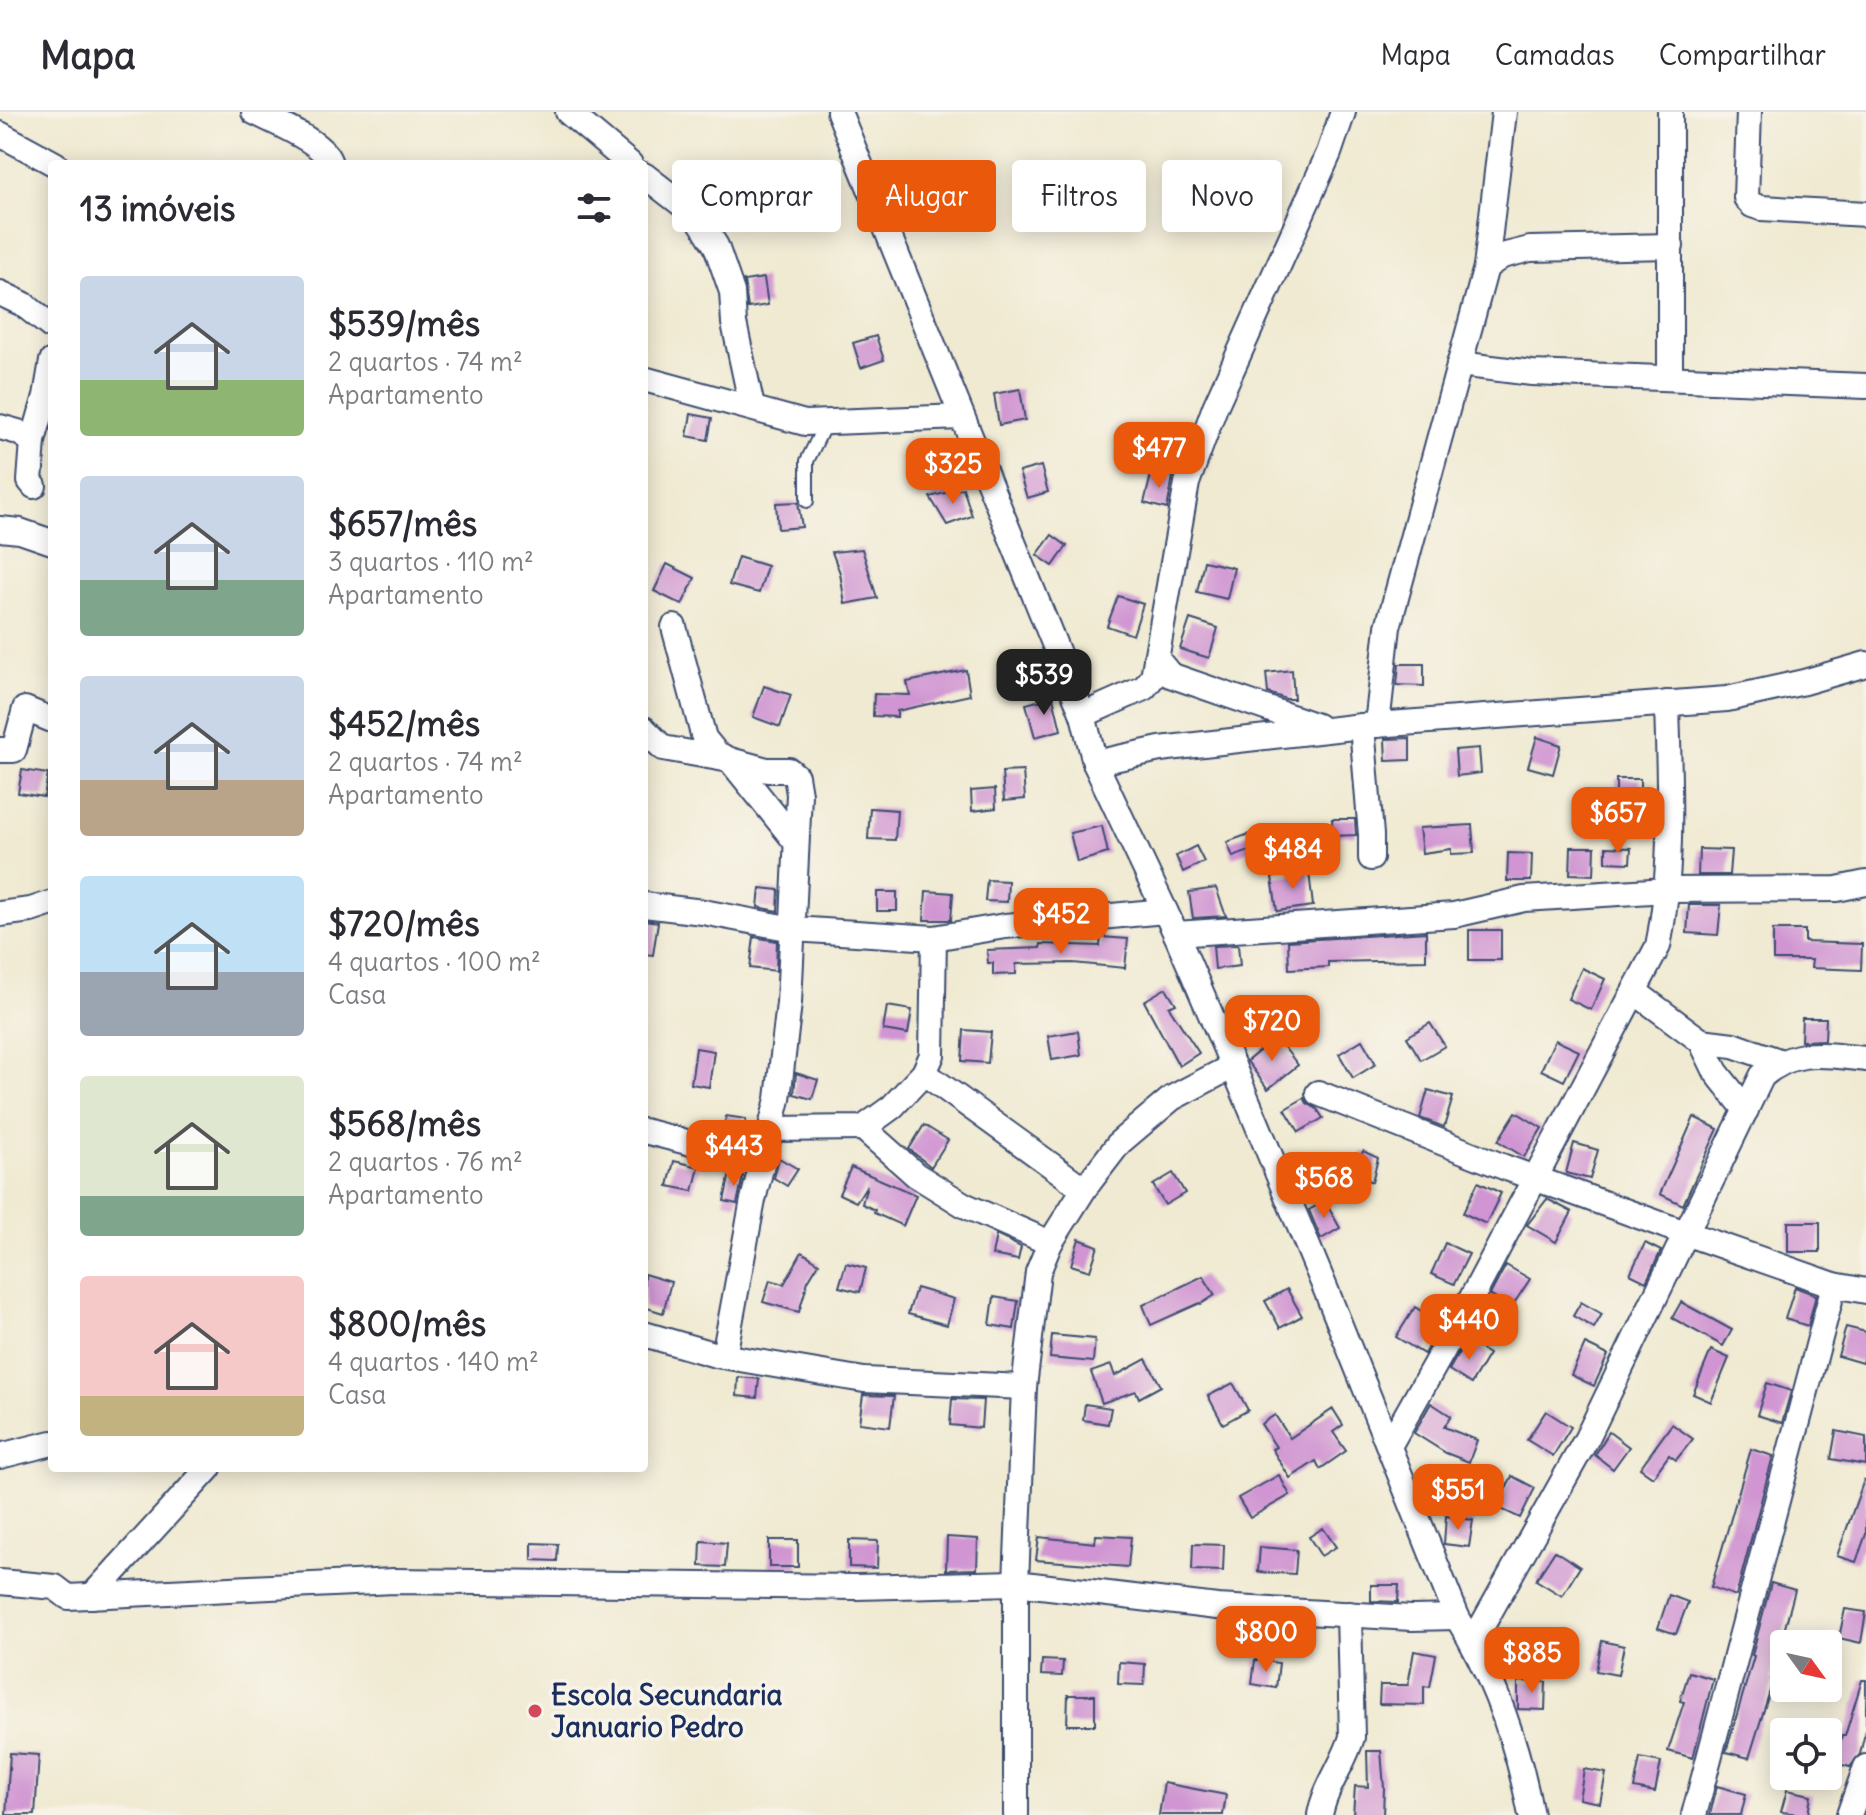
<!DOCTYPE html>
<html lang="pt">
<meta charset="utf-8">
<style>
:root{--surface:#fff;--page:#f7f7f7;--text:#2b2b33;--muted:#7c7c81;--line:#e1e1e2;--accent:#ea580c}
body{margin:0;font-family:Delius,sans-serif;background:var(--page);color:var(--text);height:100vh;display:flex;flex-direction:column;font-size:30px;white-space:nowrap}
*{box-sizing:border-box;margin:0}
p{font-size:26px;color:var(--muted)}
.icon{flex:none;width:44px;height:44px;fill:none;stroke:currentColor;stroke-width:2;stroke-linecap:round;stroke-linejoin:round}
.map{position:relative;flex:1;overflow:hidden}
.drawer{position:absolute;left:48px;top:48px;width:600px;height:1312px;display:flex;flex-direction:column;background:var(--surface);border-radius:8px;box-shadow:0 4px 20px #0003}
.drawer>*{flex:none}
.guide{position:absolute;left:672px;top:48px;width:760px;height:72px;display:flex;gap:16px}
.needle{width:52px;rotate:123deg}
.controls{position:absolute;left:1770px;top:1518px;display:grid;gap:16px}
.controls a{display:grid;place-items:center;width:72px;height:72px;border-radius:8px;background:var(--surface);box-shadow:0 4px 20px #0003;font-size:40px}
.price{position:absolute;translate:-50% -68px;padding:0 18px;border-radius:16px;background:var(--accent);color:#fff;font-size:26px;line-height:52px;filter:drop-shadow(0 2px 4px #0008)}
.price::after{content:'';position:absolute;left:50%;top:48px;width:24px;height:18px;margin-left:-12px;background:inherit;clip-path:polygon(0 0,100% 0,50% 100%)}
.price.selected{background:#222;color:#fff}
ul{padding:0;list-style:none}
li{display:flex;align-items:center;gap:24px;height:200px;padding:0 32px}
li span{display:grid;place-items:center;flex:none;width:224px;height:160px;border-radius:8px;color:#555}
li>.icon{margin-inline-start:auto}
span .icon{width:96px;height:96px;fill:#fffc;stroke-width:1}
li b{font-size:34px}
h2{display:flex;justify-content:space-between;align-items:center;height:96px;padding:0 32px;font-size:34px}
.chip{padding:0 28px;border-radius:8px;background:var(--surface);box-shadow:0 4px 20px #0003;font-size:28px;line-height:72px}
.chip.selected{background:var(--accent);color:#fff}
header{display:flex;align-items:center;gap:48px;box-sizing:border-box;height:112px;padding:0 40px;background:var(--surface);border-bottom:2px solid var(--line)}
header strong{font-size:38px}
nav{display:flex;gap:44px;margin-inline-start:auto;font-size:28px}
.map>svg:first-child{display:block}
</style>
<header>
<strong>Mapa</strong>
<nav><a>Mapa</a><a>Camadas</a><a>Compartilhar</a></nav>
</header>
<div class="map">
<svg width="1866" height="1703" viewBox="0 0 1866 1703">
<rect width="100%" height="100%" fill="#f7f3e8"/>
<filter id="ink" filterUnits="userSpaceOnUse"><feTurbulence type="fractalNoise" baseFrequency=".0125" numOctaves="2"/><feDisplacementMap in="SourceGraphic" scale="16" xChannelSelector="R" yChannelSelector="G"/><feConvolveMatrix kernelMatrix="1 2 1 2 8 2 1 2 1" color-interpolation-filters="sRGB"/></filter>
<filter id="wash" filterUnits="userSpaceOnUse"><feTurbulence type="fractalNoise" baseFrequency=".006" numOctaves="4" result="noise"/><feDisplacementMap in="SourceGraphic" scale="32" xChannelSelector="R" yChannelSelector="G"/><feGaussianBlur stdDeviation="1.8" result="paint"/><feColorMatrix in="noise" values="0 0 0 0 0 0 0 0 0 0 0 0 0 0 0 0 0 1.4 0 .05"/><feComposite in="paint" operator="in"/></filter>
<g filter="url(#wash)">
<rect width="100%" height="100%" fill="#f0ead2"/>
<g id="blocks">
<g fill="#d095d2">
<path d="M764 166 768 193 748 196 744 169Z"/>
<path d="M876 224 884 248 861 256 853 231Z"/>
<path d="M1020 277 1025 308 999 313 994 282Z"/>
<path d="M691 302 712 306 708 328 687 324Z"/>
<path d="M1041 354 1048 380 1027 386 1019 360Z"/>
<path d="M1152 359 1173 364 1167 397 1144 391Z"/>
<path d="M963 376 972 404 947 413 930 385Z"/>
<path d="M798 390 802 415 778 417 776 391Z"/>
<path d="M1052 423 1067 434 1053 454 1037 443Z"/>
<path d="M862 437 877 486 845 492 840 461 832 440Z"/>
<path d="M738 445 767 454 759 481 729 473Z"/>
<path d="M1204 449 1234 456 1227 487 1197 480Z"/>
<path d="M667 452 695 466 682 493 654 479Z"/>
<path d="M1118 484 1143 492 1133 523 1107 514Z"/>
<path d="M1190 507 1218 516 1209 546 1180 537Z"/>
<path d="M1399 552H1424V574L1397 573Z"/>
<path d="M966 558 970 583 897 599V605L873 604 874 582 910 583 907 570Z"/>
<path d="M1292 558 1294 587H1286L1268 581 1266 561Z"/>
<path d="M764 574 791 583 780 615 753 605Z"/>
<path d="M1053 585 1061 618 1035 625 1026 592Z"/>
<path d="M1537 625 1561 633 1553 662 1528 655Z"/>
<path d="M1410 626V648L1386 649 1385 627Z"/>
<path d="M1479 636 1481 661 1457 664 1455 638Z"/>
<path d="M22 658 48 662 44 685 18 681Z"/>
<path d="M1023 659 1025 687 1004 689 1002 660Z"/>
<path d="M1616 667H1640V683L1616 682Z"/>
<path d="M995 677 996 696 972 699 971 679Z"/>
<path d="M870 696 897 698 895 728 868 727Z"/>
<path d="M1332 707H1355L1356 723 1333 724Z"/>
<path d="M1472 713 1474 741 1451 742V737L1422 741 1419 716Z"/>
<path d="M1102 714 1108 741 1077 750 1070 721Z"/>
<path d="M1249 722 1255 737 1233 745 1227 730Z"/>
<path d="M1196 734 1204 750 1183 760 1176 744Z"/>
<path d="M1571 735H1595L1594 763 1570 762Z"/>
<path d="M1606 735 1631 736 1630 751 1606 750Z"/>
<path d="M1699 737 1731 738 1729 763H1698Z"/>
<path d="M1508 741 1532 742 1531 769H1507Z"/>
<path d="M1309 760 1313 794 1277 799 1272 765Z"/>
<path d="M987 768 1008 769 1007 790 985 789Z"/>
<path d="M760 776 779 778 778 799 758 795Z"/>
<path d="M1216 776 1226 804 1193 806 1189 780Z"/>
<path d="M926 779 953 781 951 808H924Z"/>
<rect x="877" y="780" width="20" height="19"/>
<path d="M1689 793H1721L1718 823 1687 821Z"/>
<path d="M644 808 658 810 653 843 644 842Z"/>
<rect x="1469" y="818" width="32" height="30"/>
<path d="M1773 818H1805V830L1862 832 1861 858 1811 856 1812 848H1773Z"/>
<path d="M1426 820V848L1328 850V855L1289 857 1288 829Z"/>
<path d="M754 825 777 829 776 859 750 856Z"/>
<path d="M1101 825 1128 827 1125 856 1073 851 1016 852V862L993 863V851H988L987 838 1040 836 1041 832 1100 834Z"/>
<path d="M1238 833 1240 854 1215 857 1213 834Z"/>
<path d="M1582 856 1605 867 1591 898 1568 887Z"/>
<path d="M1166 876 1176 892 1169 895 1199 941 1179 954 1144 889Z"/>
<path d="M887 894 912 898 908 922 883 918Z"/>
<path d="M1802 906H1826L1825 928 1801 929Z"/>
<path d="M1430 911 1445 934 1421 948 1407 925Z"/>
<path d="M964 918 991 920 988 951 962 949Z"/>
<path d="M1078 919 1081 943 1052 948 1048 924Z"/>
<path d="M1276 925 1298 953 1268 977 1247 949Z"/>
<path d="M1362 928 1376 952 1353 966 1339 942Z"/>
<path d="M1555 928 1579 939 1564 969 1541 958Z"/>
<path d="M696 936 714 939 709 975 691 972Z"/>
<path d="M796 961 818 968 812 987 794 982Z"/>
<path d="M1428 978 1453 985 1444 1015 1420 1006Z"/>
<path d="M1304 986 1307 991 1317 997 1323 1006 1299 1020 1285 997Z"/>
<path d="M1516 1000 1542 1016 1524 1045 1498 1029Z"/>
<path d="M726 1004 746 1007 744 1029 723 1024Z"/>
<path d="M1694 1005 1718 1017 1683 1093 1660 1082Z"/>
<path d="M924 1013 948 1028 931 1055 909 1037Z"/>
<path d="M1574 1031 1598 1038 1590 1067 1566 1061Z"/>
<path d="M1363 1039 1378 1046 1372 1070 1353 1061Z"/>
<path d="M779 1046 798 1057 787 1074 774 1066Z"/>
<path d="M674 1049 699 1055 693 1079 668 1074Z"/>
<path d="M851 1055 916 1083 903 1114 874 1101 875 1098 862 1092 867 1073 856 1090 839 1082Z"/>
<path d="M730 1061 743 1064 737 1092 724 1089Z"/>
<path d="M1173 1061 1185 1081 1165 1093 1153 1073Z"/>
<path d="M1478 1070 1501 1081 1486 1112 1463 1101Z"/>
<path d="M1547 1087 1572 1100 1556 1130 1527 1113Z"/>
<path d="M1325 1089 1340 1116 1321 1127 1309 1098Z"/>
<rect x="1788" y="1110" width="32" height="30"/>
<path d="M996 1123 1021 1135 1018 1148 992 1143Z"/>
<path d="M1079 1127 1098 1134 1090 1159 1071 1153Z"/>
<path d="M1445 1131 1469 1142 1454 1172 1431 1162Z"/>
<path d="M1645 1131 1661 1139 1646 1170 1630 1162Z"/>
<path d="M802 1140 819 1151 808 1169 799 1200 763 1190 770 1168 784 1172Z"/>
<path d="M846 1151 866 1156 860 1180 839 1175Z"/>
<path d="M1506 1153 1530 1167 1511 1196 1490 1183Z"/>
<path d="M644 1162 671 1170 663 1201 644 1195Z"/>
<path d="M1203 1164 1215 1183 1201 1192 1200 1191 1151 1213 1143 1193Z"/>
<path d="M1795 1175 1816 1183 1808 1214 1785 1207Z"/>
<path d="M916 1176 954 1187 947 1213 908 1202Z"/>
<path d="M1287 1177 1302 1204 1280 1216 1265 1189Z"/>
<path d="M994 1185 1018 1189 1014 1217 990 1213Z"/>
<path d="M1581 1190 1602 1202 1594 1216 1573 1204Z"/>
<path d="M1681 1190 1732 1218 1723 1234 1672 1206Z"/>
<path d="M1415 1195 1441 1212 1424 1242 1396 1225Z"/>
<path d="M1846 1215 1866 1220V1238L1862 1251 1838 1244Z"/>
<path d="M1052 1223 1095 1227 1093 1250 1050 1246Z"/>
<path d="M1466 1228 1489 1242 1471 1272 1449 1258Z"/>
<path d="M1585 1232 1608 1243 1594 1274 1571 1263Z"/>
<path d="M1711 1238 1729 1246 1711 1290 1693 1282Z"/>
<path d="M1146 1247 1161 1274 1139 1286 1136 1279 1102 1291 1091 1260 1111 1253 1115 1264Z"/>
<path d="M738 1265 759 1267 757 1286 737 1284Z"/>
<path d="M1233 1271 1248 1298 1223 1312 1208 1284Z"/>
<path d="M1767 1271 1791 1279 1782 1311 1757 1303Z"/>
<path d="M863 1283 894 1284 890 1315 859 1311Z"/>
<path d="M952 1287 983 1288 981 1316 950 1313Z"/>
<path d="M1431 1291 1451 1304 1444 1315 1477 1328 1469 1350 1446 1341 1414 1321Z"/>
<path d="M1085 1292 1111 1296 1108 1312 1083 1308Z"/>
<path d="M1333 1297 1343 1313 1333 1320 1346 1339 1320 1357 1316 1349 1290 1366 1272 1337 1276 1335 1261 1312 1275 1303 1290 1326Z"/>
<path d="M1546 1299 1571 1315 1553 1344 1527 1328Z"/>
<path d="M1672 1312 1693 1327 1676 1348 1669 1343 1653 1365 1640 1356Z"/>
<path d="M1836 1319 1866 1325V1353L1831 1347Z"/>
<path d="M1609 1320 1629 1335 1613 1357 1595 1343Z"/>
<path d="M1751 1337 1773 1344 1736 1484 1711 1475Z"/>
<path d="M1279 1363 1290 1383 1250 1406 1238 1386Z"/>
<path d="M1512 1364 1535 1376 1520 1406 1497 1395Z"/>
<path d="M1864 1368 1866 1369V1422L1856 1450 1837 1444Z"/>
<path d="M1446 1404 1473 1408 1469 1435 1444 1432Z"/>
<path d="M1323 1416 1336 1435 1321 1444 1309 1425Z"/>
<path d="M1096 1423 1131 1425 1128 1455 1036 1448 1039 1425 1095 1431Z"/>
<path d="M947 1425 978 1427 977 1457 946 1458Z"/>
<rect x="769" y="1428" width="29" height="27"/>
<path d="M849 1428 878 1429 877 1456 849 1455Z"/>
<path d="M701 1429 727 1431 725 1455 700 1454Z"/>
<path d="M532 1431 558 1432 557 1449 532 1448Z"/>
<path d="M1193 1432 1224 1433 1223 1459 1192 1458Z"/>
<path d="M1260 1435 1297 1438 1295 1462 1258 1460Z"/>
<path d="M1555 1439 1580 1455 1562 1484 1536 1468Z"/>
<path d="M1771 1471 1795 1478 1771 1568 1773 1569 1749 1646 1726 1640 1754 1544 1752 1543Z"/>
<path d="M1371 1473H1399L1398 1490 1371 1489Z"/>
<path d="M1669 1483 1688 1490 1676 1522 1658 1516Z"/>
<path d="M1845 1497 1866 1500 1861 1531 1839 1526Z"/>
<path d="M1602 1529 1624 1534 1618 1563 1596 1559Z"/>
<path d="M1414 1539 1436 1543 1430 1575 1424 1574V1593L1379 1592 1380 1573H1408Z"/>
<path d="M1042 1548 1063 1549 1062 1564 1041 1563Z"/>
<path d="M1255 1548 1279 1551 1276 1576 1252 1572Z"/>
<path d="M1119 1550 1145 1552 1144 1573 1118 1572Z"/>
<path d="M1689 1560 1713 1567 1693 1646 1668 1639 1684 1590 1680 1589Z"/>
<path d="M1862 1568H1866V1617L1860 1642 1850 1655 1835 1651 1842 1624H1845Z"/>
<path d="M1518 1569 1546 1570 1545 1598 1518 1597Z"/>
<path d="M1068 1583H1095V1613H1067Z"/>
<path d="M1367 1639H1381L1384 1676 1383 1703H1353L1355 1674 1368 1675Z"/>
<path d="M10 1641 39 1643 35 1703H6Z"/>
<path d="M1640 1646 1661 1650 1655 1680 1634 1676Z"/>
<path d="M1584 1657 1606 1661 1600 1691 1579 1687Z"/>
<path d="M1164 1671 1226 1683 1223 1703H1159Z"/>
<path d="M1717 1674 1746 1682 1741 1703H1710Z"/>
<path d="M1787 1678 1811 1683 1808 1703 1781 1700Z"/>
</g>
</g>
</g>
<g filter="url(#ink)">
<use href="#blocks" fill-opacity="0" stroke="#3b4b6f" stroke-width="2"/>
<g fill="none" stroke-linecap="round" stroke-linejoin="round">
<g stroke="#3b4b6f" stroke-width="16">
<path id="lane" d="M807 389V349L826 310"/>
</g>
<g stroke="#3b4b6f" stroke-width="28">
<g id="street">
<path d="M254 0C274 10 327 31 330 52"/>
<path d="M568 0 630 52"/>
<path d="M839 0 1083 603 1095 651 1176 822 1233 954 1326 1178 1457 1505C1494 1565 1518 1634 1531 1703"/>
<path d="M1670 0V266"/>
<path d="M1749 0 1746 86 1752 93 1761 96 1866 102"/>
<path d="M0 22 55 52"/>
<path d="M644 63 697 104 716 134 732 180 734 211 752 295"/>
<path d="M1486 155 1504 0"/>
<path d="M0 181 23 192 52 215"/>
<path d="M1459 252 1532 261 1866 274"/>
<path d="M644 267 805 311 962 305"/>
<path d="M0 315 18 320 33 329"/>
<path d="M34 374 30 369 33 329 46 284 52 249"/>
<path d="M0 417 20 419 52 430"/>
<path d="M674 515 704 626 717 642 730 648 767 658H789L796 664 799 682 789 891 778 987 753 1088 724 1244"/>
<path d="M1156 546 1170 563 1317 614"/>
<path d="M1083 603 1144 576 1153 565 1187 371 1215 295 1329 41 1343 0"/>
<path d="M1377 613 1388 515 1486 155 1502 144 1530 137 1671 134"/>
<path d="M1362 614 1371 723V746"/>
<path d="M644 617 663 636 730 648 796 730"/>
<path d="M0 638H14L25 597 52 608"/>
<path d="M1095 651 1160 637 1362 614 1727 587 1804 570 1866 552"/>
<path d="M644 793 703 800 793 817 934 826 1005 814 1165 799"/>
<path d="M0 802 31 798 52 791"/>
<path d="M1176 822 1454 803 1524 787 1667 778 1837 777 1866 771"/>
<path d="M1635 880 1701 929 1716 960 1746 998"/>
<path d="M1701 929 1733 933 1779 949"/>
<path d="M924 961 1084 1077"/>
<path d="M1318 981 1504 1055 1685 1121 1834 1173 1866 1179"/>
<path d="M863 1016 916 1063 964 1093 1050 1131"/>
<path d="M771 1017 863 1016 892 995 924 961 932 943 934 826"/>
<path d="M644 1019 761 1049"/>
<path d="M644 1222 716 1243 864 1268 1024 1275"/>
<path d="M1389 1334 1459 1210 1658 834C1674 755 1669 672 1667 591"/>
<path d="M0 1344 52 1331"/>
<path d="M0 1470 55 1475 68 1485 394 1469 856 1475 1016 1471 1217 1495 1412 1506 1457 1505"/>
<path d="M92 1484 209 1356"/>
<path d="M1473 1530 1587 1326 1762 964C1796 935 1825 943 1866 947"/>
<path d="M1016 1703V1471L1024 1275 1038 1160 1050 1131 1084 1077 1120 1030 1172 986 1233 954"/>
<path d="M1320 1703C1325 1675 1344 1652 1352 1625L1349 1502"/>
<path d="M1694 1703 1834 1173"/>
<path d="M1849 1703 1866 1655"/>
</g>
</g>
<use href="#lane" stroke="#fff" stroke-width="12"/>
<use href="#street" stroke="#fff" stroke-width="24"/>
</g>
</g>
<circle fill="#d1495b" stroke="#f7f3e8" stroke-width="3" cx="535" cy="1599" r="8"/>
<g text-anchor="middle" stroke-width="7" stroke-linejoin="round" paint-order="stroke">
<g font-size="28" font-weight="bold" fill="#1b2f5e" stroke="#f7f3e8" text-anchor="start">
<text x="551" y="1593">Escola Secundaria<tspan x="551" dy="32">Januario Pedro</tspan></text>
</g>
</g>
</svg>
<div class="controls">
<a><svg class="needle" viewBox="-14 -14 28 28"><path d="M0-13l5 13h-10z" fill="#e53935"/><path d="M0 13l5-13h-10z" fill="#7c7c81"/></svg></a>
<a><svg class="icon" aria-label="locate" viewBox="0 0 24 24"><circle cx="12" cy="12" r="6"/><path d="M12 2v4M12 18v4M2 12h4M18 12h4"/></svg></a>
</div>
<b class="price" style="left:1159px;top:378px">$477</b>
<b class="price" style="left:953px;top:394px">$325</b>
<b class="price selected" style="left:1044px;top:605px">$539</b>
<b class="price" style="left:1618px;top:743px">$657</b>
<b class="price" style="left:1293px;top:779px">$484</b>
<b class="price" style="left:1061px;top:844px">$452</b>
<b class="price" style="left:1272px;top:951px">$720</b>
<b class="price" style="left:734px;top:1076px">$443</b>
<b class="price" style="left:1324px;top:1108px">$568</b>
<b class="price" style="left:1469px;top:1250px">$440</b>
<b class="price" style="left:1458px;top:1420px">$551</b>
<b class="price" style="left:1266px;top:1562px">$800</b>
<b class="price" style="left:1532px;top:1583px">$885</b>
<div class="guide">
<a class="chip">Comprar</a>
<a class="chip selected">Alugar</a>
<a class="chip">Filtros</a>
<a class="chip">Novo</a>
</div>
<section class="drawer">
<h2>13 imóveis<svg class="icon" aria-label="filters" viewBox="0 0 24 24"><path d="M4 7h16M4 17h16"/><circle cx="9" cy="7" r="2"/><circle cx="15" cy="17" r="2"/></svg></h2>
<ul>
<li><span style="background:linear-gradient(#c9d6e8 65%,#8fb573 0)"><svg class="icon" aria-label="home" viewBox="0 0 24 24"><path d="M3 11l9-7 9 7M6 9v11h12V9"/></svg></span><div><b>$539/mês</b><p>2 quartos · 74 m²</p><p>Apartamento</p></div></li>
<li><span style="background:linear-gradient(#c9d6e8 65%,#7fa58c 0)"><svg class="icon" aria-label="home" viewBox="0 0 24 24"><path d="M3 11l9-7 9 7M6 9v11h12V9"/></svg></span><div><b>$657/mês</b><p>3 quartos · 110 m²</p><p>Apartamento</p></div></li>
<li><span style="background:linear-gradient(#c9d6e8 65%,#b9a48a 0)"><svg class="icon" aria-label="home" viewBox="0 0 24 24"><path d="M3 11l9-7 9 7M6 9v11h12V9"/></svg></span><div><b>$452/mês</b><p>2 quartos · 74 m²</p><p>Apartamento</p></div></li>
<li><span style="background:linear-gradient(#bfe0f5 60%,#9aa5b1 0)"><svg class="icon" aria-label="home" viewBox="0 0 24 24"><path d="M3 11l9-7 9 7M6 9v11h12V9"/></svg></span><div><b>$720/mês</b><p>4 quartos · 100 m²</p><p>Casa</p></div></li>
<li><span style="background:linear-gradient(#dfe7d0 75%,#7fa58c 0)"><svg class="icon" aria-label="home" viewBox="0 0 24 24"><path d="M3 11l9-7 9 7M6 9v11h12V9"/></svg></span><div><b>$568/mês</b><p>2 quartos · 76 m²</p><p>Apartamento</p></div></li>
<li><span style="background:linear-gradient(#f6c9c9 75%,#c2b280 0)"><svg class="icon" aria-label="home" viewBox="0 0 24 24"><path d="M3 11l9-7 9 7M6 9v11h12V9"/></svg></span><div><b>$800/mês</b><p>4 quartos · 140 m²</p><p>Casa</p></div></li>
</ul>
</section>
</div>
